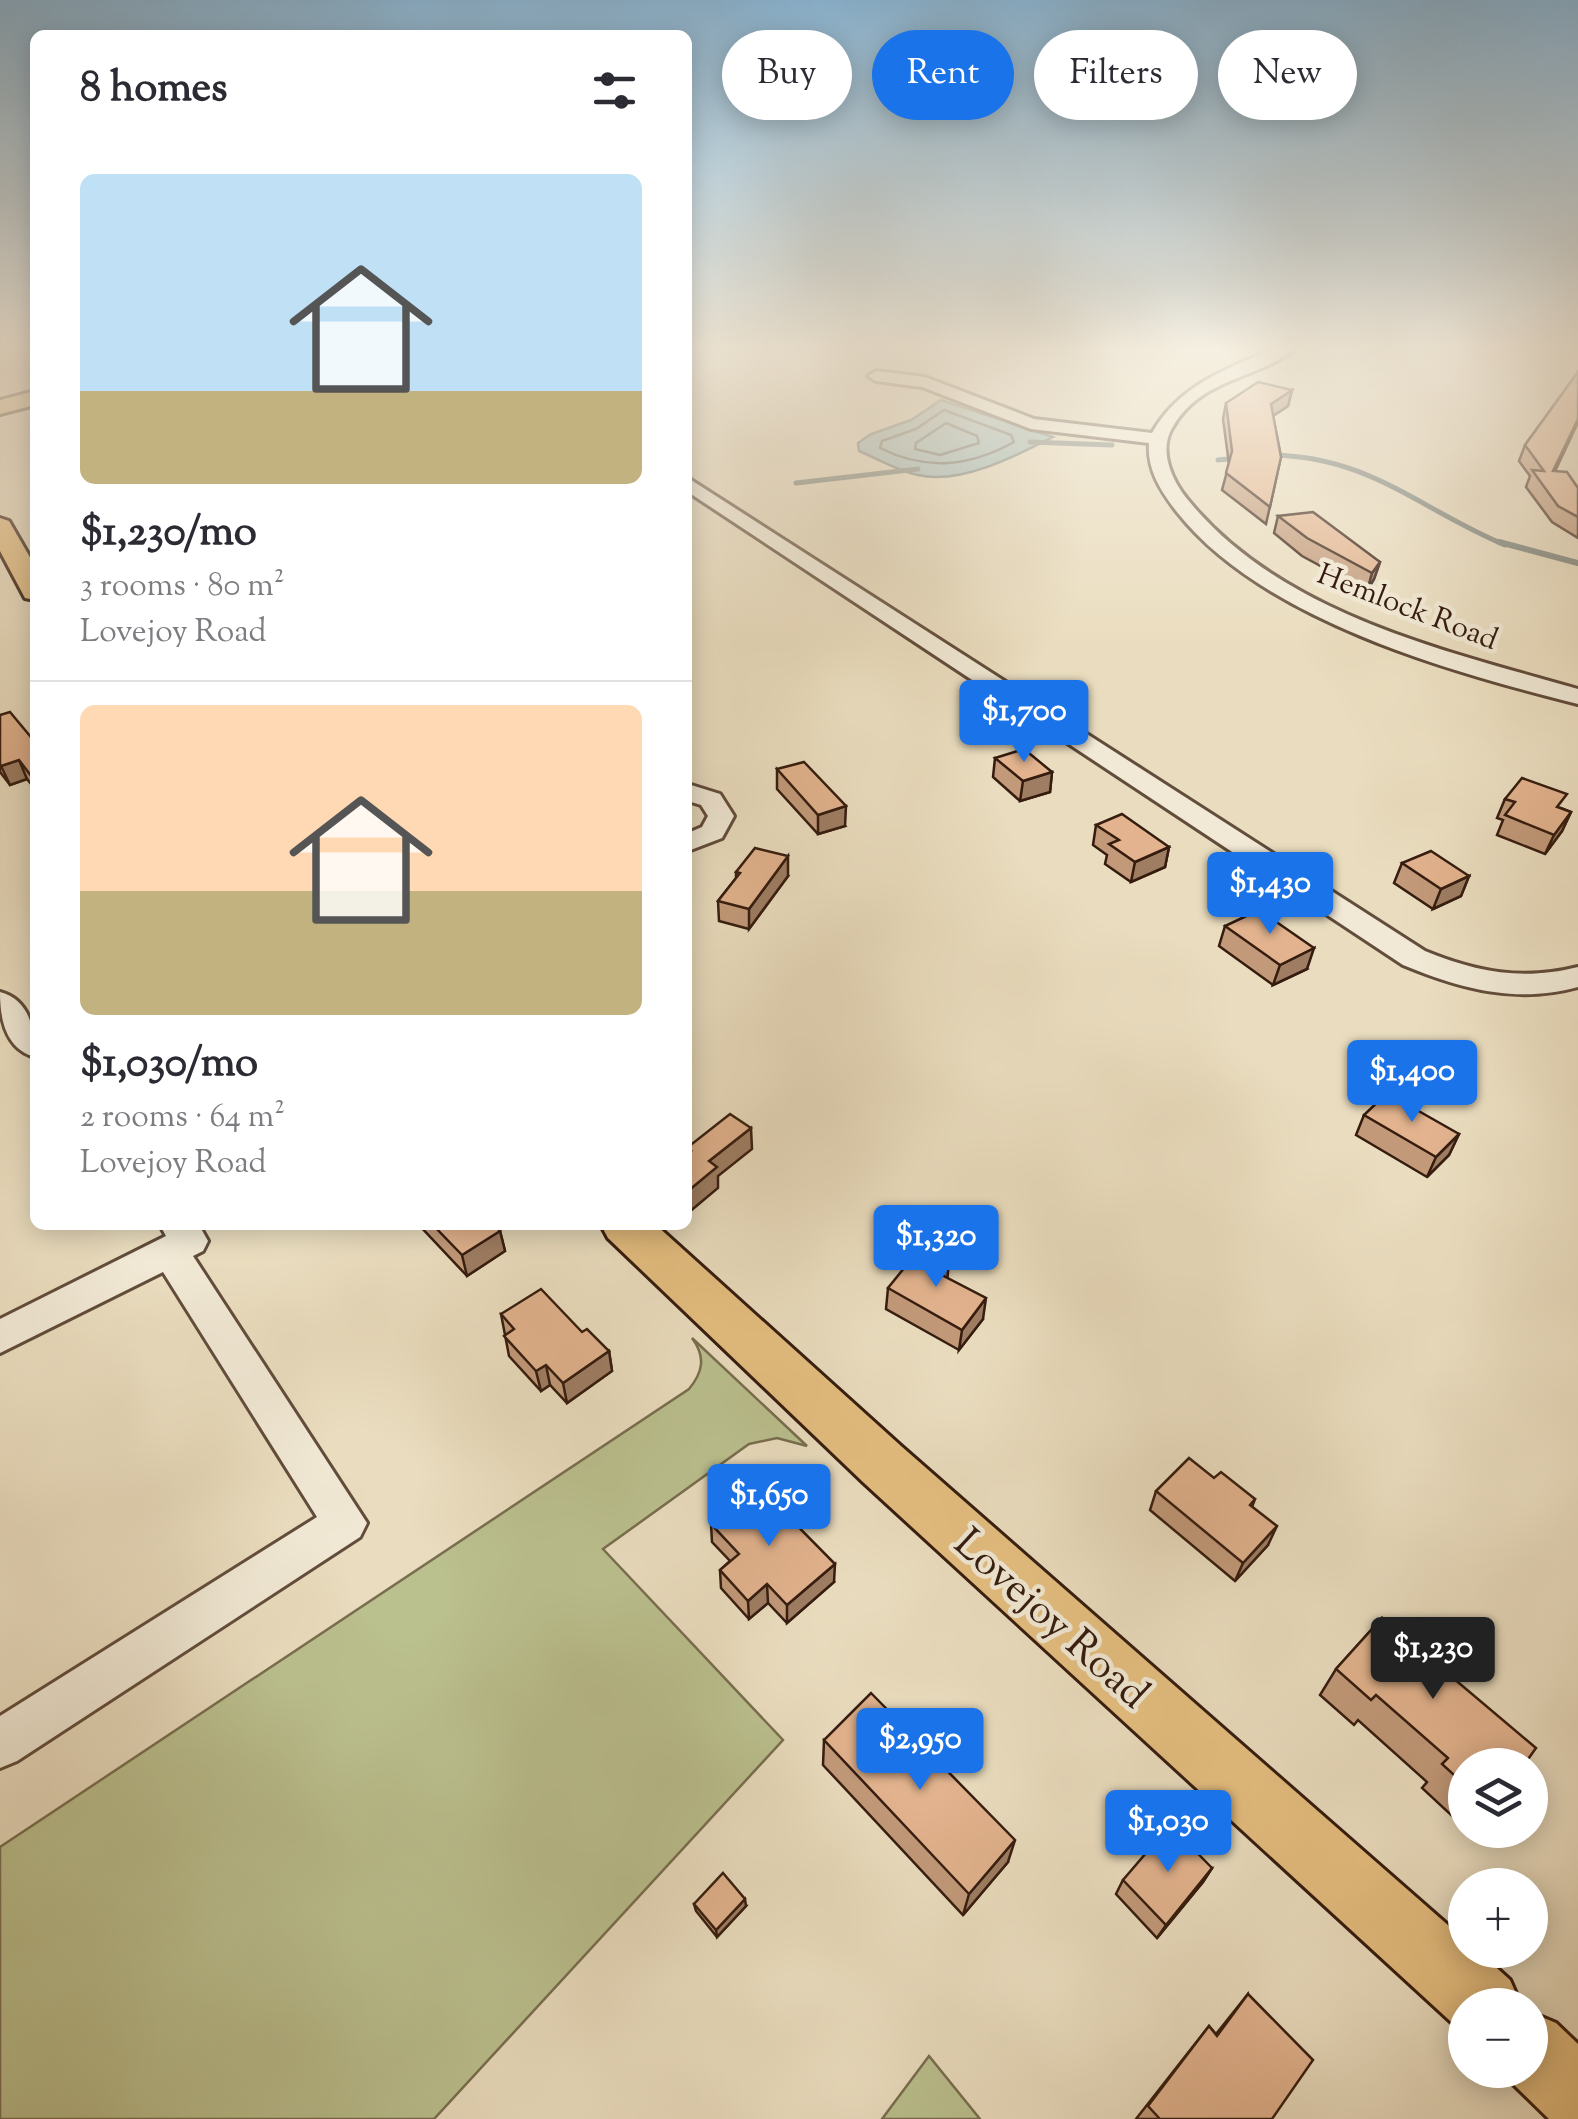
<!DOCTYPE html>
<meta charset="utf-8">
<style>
:root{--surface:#fff;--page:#f2f2f3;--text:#2b2b33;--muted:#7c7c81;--line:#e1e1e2;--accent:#1a73e8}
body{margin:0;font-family:"Sorts Mill Goudy",serif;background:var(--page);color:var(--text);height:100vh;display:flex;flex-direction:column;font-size:38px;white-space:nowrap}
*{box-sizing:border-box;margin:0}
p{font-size:32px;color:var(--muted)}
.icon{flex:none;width:55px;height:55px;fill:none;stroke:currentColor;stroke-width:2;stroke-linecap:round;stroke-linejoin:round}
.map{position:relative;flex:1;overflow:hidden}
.drawer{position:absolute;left:30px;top:30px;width:662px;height:1200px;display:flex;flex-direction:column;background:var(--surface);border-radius:15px;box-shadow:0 5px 25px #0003}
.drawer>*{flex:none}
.hud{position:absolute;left:722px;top:30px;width:705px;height:90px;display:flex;gap:20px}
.fabs{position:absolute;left:1448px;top:1748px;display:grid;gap:20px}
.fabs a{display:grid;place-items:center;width:100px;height:100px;border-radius:50%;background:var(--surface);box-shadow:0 5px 25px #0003;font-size:50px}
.price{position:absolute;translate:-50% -85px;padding:0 22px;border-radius:10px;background:var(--accent);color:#fff;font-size:32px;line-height:65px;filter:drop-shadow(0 2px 5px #0008)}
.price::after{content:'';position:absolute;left:50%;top:60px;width:30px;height:22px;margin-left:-15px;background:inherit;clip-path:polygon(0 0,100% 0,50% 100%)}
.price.active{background:#222;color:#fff}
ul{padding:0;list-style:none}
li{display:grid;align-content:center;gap:20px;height:530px;padding:0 50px}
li+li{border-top:2px solid var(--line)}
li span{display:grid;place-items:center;height:310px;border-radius:15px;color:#555}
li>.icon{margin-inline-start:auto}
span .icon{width:180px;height:180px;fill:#fffc;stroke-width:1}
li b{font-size:42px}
h2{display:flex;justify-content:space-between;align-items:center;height:120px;padding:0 50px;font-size:42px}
.tag{padding:0 35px;border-radius:45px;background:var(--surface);box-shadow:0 5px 25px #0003;font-size:35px;line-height:90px}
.tag.active{background:var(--accent);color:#fff}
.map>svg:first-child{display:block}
</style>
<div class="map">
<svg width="1578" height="2119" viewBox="0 0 1578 2119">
<rect width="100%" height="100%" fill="#eaddbf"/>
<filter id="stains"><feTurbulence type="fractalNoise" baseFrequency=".002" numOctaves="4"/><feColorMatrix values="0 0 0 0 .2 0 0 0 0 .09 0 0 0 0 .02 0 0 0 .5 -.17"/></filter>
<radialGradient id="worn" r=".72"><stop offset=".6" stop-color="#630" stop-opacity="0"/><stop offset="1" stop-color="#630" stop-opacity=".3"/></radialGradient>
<g fill="#bbc08f" stroke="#786e4f" stroke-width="2.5">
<path d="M692 1338 807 1446 777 1438 749 1444 603 1549 783 1740 434 2119H0V1847L689 1389C703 1372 706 1357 692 1338Z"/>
<path d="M929 2056 980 2119H882Z"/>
</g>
<path fill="#9bbabb" stroke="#727b76" stroke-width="2.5" d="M941 400 1053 437C1016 456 960 485 918 475 898 471 878 459 859 451L858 443 871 434 911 420Z"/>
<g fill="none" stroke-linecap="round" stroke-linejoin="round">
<g stroke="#686b65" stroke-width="2.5">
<path d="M944 410 1011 435 1014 442C969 467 926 471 880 448L882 441 916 429Z"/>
<path d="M946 423 977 436 979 443 940 455 915 449 916 443Z"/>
</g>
<g stroke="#727b76" stroke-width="5">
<path d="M1030 442 1112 445"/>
<path d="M1270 455C1370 456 1419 509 1505 545"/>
<path d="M1218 460 1239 458"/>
<path d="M796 483 918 469"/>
</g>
<path stroke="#727b76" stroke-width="6" d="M1499 542 1578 563"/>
<g stroke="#624c3b" stroke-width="6">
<g id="minor">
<path d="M1276 348H1296C1258 380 1199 377 1171 430 1159 453 1173 482 1188 500 1281 614 1442 650 1578 689V704C1450 672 1261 619 1177 512 1161 491 1147 470 1149 443L1031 429 922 387 876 381 868 376 876 371 925 377 1034 419 1152 433C1179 385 1228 368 1276 348Z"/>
<path d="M688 478 1425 951C1476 972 1523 981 1578 967V987C1517 1004 1461 989 1403 965L688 492Z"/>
<path d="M688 784 720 794 734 816 722 838 688 851V833L702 827 708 816 701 805 688 801Z"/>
<path d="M0 992C30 1000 35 1030 35 1057 5 1049 0 1018 0 992Z"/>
<path d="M160 1225H199L208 1241 203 1251 193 1256 367 1523 360 1537 17 1761 0 1768V1716L317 1517 163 1272 0 1353V1319L166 1236Z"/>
</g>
</g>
<g stroke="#351c0f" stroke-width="6">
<g id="major">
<path d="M35 391V405L0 414V400Z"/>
<path d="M0 518 9 521 35 566V600L25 598 0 551Z"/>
<path d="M601 1225H656L901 1446 1465 1940V1950H1477L1510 1980 1521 2005H1465V2033L1460 2030 863 1482 608 1238Z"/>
<path d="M1530 2012 1556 2023 1578 2044V2119H1549L1504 2075 1502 2070H1530Z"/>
</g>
</g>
<use href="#minor" fill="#f1e9d5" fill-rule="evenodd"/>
<use href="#major" fill="#e5be80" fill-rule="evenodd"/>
</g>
<g fill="#c29a7a" stroke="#351c0f" stroke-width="2.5">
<path d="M1578 372V422L1555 471 1578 488V538L1552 522 1526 487 1530 476 1519 461 1525 445Z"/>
<path d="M1292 390 1288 406 1273 416 1281 457 1266 524 1222 490 1229 464 1223 419 1226 403Z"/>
<path d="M1278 516 1380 562 1374 579 1367 591 1302 556 1274 533Z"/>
<path d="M0 715 35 742V789L27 779 10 785 0 772Z"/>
<path d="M995 758 1052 772 1050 792 1020 801 993 777Z"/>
<path d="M777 769 845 826 818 834 777 789Z"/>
<path d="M1505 799 1561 808 1571 812 1562 831 1545 854 1497 835 1503 820 1497 818Z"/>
<path d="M1096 825 1169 847 1165 867 1131 882 1105 864 1107 855 1093 845Z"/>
<path d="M1402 863 1469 876 1461 896 1433 909 1394 883Z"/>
<path d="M736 872 788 876 749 929 719 921 718 901 736 878Z"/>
<path d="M1225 926 1307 969 1273 985 1219 946Z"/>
<path d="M1364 1115 1459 1134 1449 1155 1427 1177 1356 1135Z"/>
<path d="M419 1225H495L500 1231 505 1251 467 1276Z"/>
<path d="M947 1278 983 1319 959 1350 886 1309 888 1288Z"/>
<path d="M501 1314 582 1332 609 1351 612 1371 567 1403 550 1385 541 1391 509 1356Z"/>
<path d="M1214 1478 1255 1499 1252 1507 1268 1545 1235 1581 1150 1510 1156 1491Z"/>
<path d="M711 1524 834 1582 787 1623 768 1603 749 1619 721 1588 720 1570 730 1561 712 1542Z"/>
<path d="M1382 1618 1465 1765V1828L1422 1788 1427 1782 1358 1720 1354 1725 1320 1695 1336 1669Z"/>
<path d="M824 1740 1008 1862 963 1915 823 1765Z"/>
<path d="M1212 1868 1203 1882 1157 1938 1116 1894 1123 1880Z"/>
<path d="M694 1904 746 1906 717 1937 696 1911Z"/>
<path d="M1248 1994 1272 2119H1136L1209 2026 1216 2034Z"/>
</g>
<g fill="#9e7d63" stroke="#351c0f" stroke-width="2.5">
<path d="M1292 390 1288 406 1267 420 1271 404Z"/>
<path d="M1578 419V422L1547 488 1553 471Z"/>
<path d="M1380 562 1374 579 1367 591 1372 573Z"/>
<path d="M19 760 27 779 10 785 1 766Z"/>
<path d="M1052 772 1050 792 1020 801 1023 781Z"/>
<path d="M846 806 845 826 818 834V815Z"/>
<path d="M1571 812 1562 831 1545 854 1554 835Z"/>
<path d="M1169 847 1165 867 1131 882 1135 862Z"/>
<path d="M788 856V876L749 929V909Z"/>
<path d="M1469 876 1461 896 1433 909 1441 889Z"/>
<path d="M1314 948 1307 969 1273 985 1280 965Z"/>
<path d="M751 1128 752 1149 718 1176V1188L688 1213V1191L709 1161Z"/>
<path d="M1459 1134 1449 1155 1427 1177 1436 1157Z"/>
<path d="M500 1231 505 1251 467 1276 462 1255Z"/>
<path d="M949 1262 947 1282 940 1274Z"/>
<path d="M986 1298 983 1319 959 1350 962 1330Z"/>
<path d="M609 1351 612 1371 567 1403 563 1383Z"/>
<path d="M546 1365 550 1385 541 1391 536 1371Z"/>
<path d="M1277 1526 1268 1545 1235 1581 1243 1563Z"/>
<path d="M835 1564 834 1582 787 1623V1605Z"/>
<path d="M767 1584 768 1603 749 1619 748 1601Z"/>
<path d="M1015 1840 1008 1862 963 1915 969 1894Z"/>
<path d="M1212 1868 1203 1882 1157 1938 1166 1925Z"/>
<path d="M745 1899 746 1906 717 1937 716 1930Z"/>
</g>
<g fill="#e2b38e" stroke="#351c0f" stroke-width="2.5">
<path d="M1578 372V419L1553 471 1567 472 1578 488V517L1558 506 1532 470 1544 471 1525 445Z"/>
<path d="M1258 382 1292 390 1271 404 1281 457 1270 507 1226 473 1232 451 1226 403Z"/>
<path d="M1313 512 1380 562 1372 573 1307 538 1278 516Z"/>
<path d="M10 712 35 742V781L19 760 1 766 0 764V715Z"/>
<path d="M1024 749 1052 772 1023 781 995 758Z"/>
<path d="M804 762 846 806 818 815 777 769Z"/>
<path d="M1522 778 1567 794 1557 807 1571 812 1554 835 1505 815 1515 802 1505 799Z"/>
<path d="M1122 814 1169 847 1135 862 1109 844 1119 840 1096 825Z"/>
<path d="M755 848 788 856 749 909 718 901 740 873 736 872Z"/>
<path d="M1431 851 1469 876 1441 889 1402 863Z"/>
<path d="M1259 910 1314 948 1280 965 1225 926Z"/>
<path d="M1387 1093 1459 1134 1436 1157 1364 1115Z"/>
<path d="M730 1114 751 1128 709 1161 717 1167 688 1191V1154L691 1151 688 1149V1147Z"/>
<path d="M433 1225H495L500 1231 462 1255Z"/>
<path d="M921 1247 949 1262 940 1274 986 1298 962 1330 888 1288Z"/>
<path d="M541 1289 582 1332 587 1329 609 1351 563 1383 546 1365 536 1371 504 1336 514 1329 501 1314Z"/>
<path d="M1189 1458 1214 1478 1221 1472 1255 1499 1250 1505 1277 1526 1243 1563 1156 1491Z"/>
<path d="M758 1486 835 1564 787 1605 767 1584 748 1601 720 1570 739 1554 711 1524Z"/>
<path d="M1382 1618 1536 1748 1524 1765H1465V1785L1442 1764 1448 1758 1376 1695 1371 1700 1336 1669Z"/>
<path d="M871 1693 1015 1840 969 1894 824 1740Z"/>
<path d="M1170 1825 1212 1868 1166 1925 1123 1880Z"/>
<path d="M723 1873 745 1899 716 1930 694 1904Z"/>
<path d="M1248 1994 1313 2060 1272 2119H1160L1148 2106 1209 2026 1217 2036Z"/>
</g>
<linearGradient id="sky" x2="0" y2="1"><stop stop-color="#89b6d6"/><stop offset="0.54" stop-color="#f6f0e2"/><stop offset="1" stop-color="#f6f0e2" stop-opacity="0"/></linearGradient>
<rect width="1578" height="644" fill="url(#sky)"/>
<g text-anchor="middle" stroke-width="9" stroke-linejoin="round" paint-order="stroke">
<g font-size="30" fill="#351c0f" stroke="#f1e9d5">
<text transform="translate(1408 606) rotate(21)" y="10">Hemlock Road</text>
</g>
<g font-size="42" fill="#351c0f" stroke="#f1e9d5">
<text transform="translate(1053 1617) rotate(42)" y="15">Lovejoy Road</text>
</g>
</g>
<rect width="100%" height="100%" filter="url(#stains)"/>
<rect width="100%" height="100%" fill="url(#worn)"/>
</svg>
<div class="fabs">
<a><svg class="icon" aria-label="layers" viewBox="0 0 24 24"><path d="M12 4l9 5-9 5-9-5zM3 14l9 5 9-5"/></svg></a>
<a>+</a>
<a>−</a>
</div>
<b class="price" style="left:1024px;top:765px">$1,700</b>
<b class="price" style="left:1270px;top:937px">$1,430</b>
<b class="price" style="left:1412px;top:1125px">$1,400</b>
<b class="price" style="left:936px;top:1290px">$1,320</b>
<b class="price" style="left:769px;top:1549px">$1,650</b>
<b class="price active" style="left:1433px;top:1702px">$1,230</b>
<b class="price" style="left:920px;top:1793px">$2,950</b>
<b class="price" style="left:1168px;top:1875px">$1,030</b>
<div class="hud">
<a class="tag">Buy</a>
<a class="tag active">Rent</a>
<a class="tag">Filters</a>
<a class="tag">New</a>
</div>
<section class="drawer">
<h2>8 homes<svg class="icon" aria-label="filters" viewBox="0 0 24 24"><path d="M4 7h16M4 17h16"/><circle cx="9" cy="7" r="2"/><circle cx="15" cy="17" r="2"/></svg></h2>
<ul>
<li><span style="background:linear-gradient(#bfe0f5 70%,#c2b280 0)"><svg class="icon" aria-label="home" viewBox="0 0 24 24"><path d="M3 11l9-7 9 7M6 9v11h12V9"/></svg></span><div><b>$1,230/mo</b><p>3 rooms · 80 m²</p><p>Lovejoy Road</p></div></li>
<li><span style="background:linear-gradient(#ffd9b3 60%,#c2b280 0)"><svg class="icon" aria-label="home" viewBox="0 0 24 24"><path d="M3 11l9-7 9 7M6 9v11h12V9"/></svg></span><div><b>$1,030/mo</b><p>2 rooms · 64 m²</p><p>Lovejoy Road</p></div></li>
</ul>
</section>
</div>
